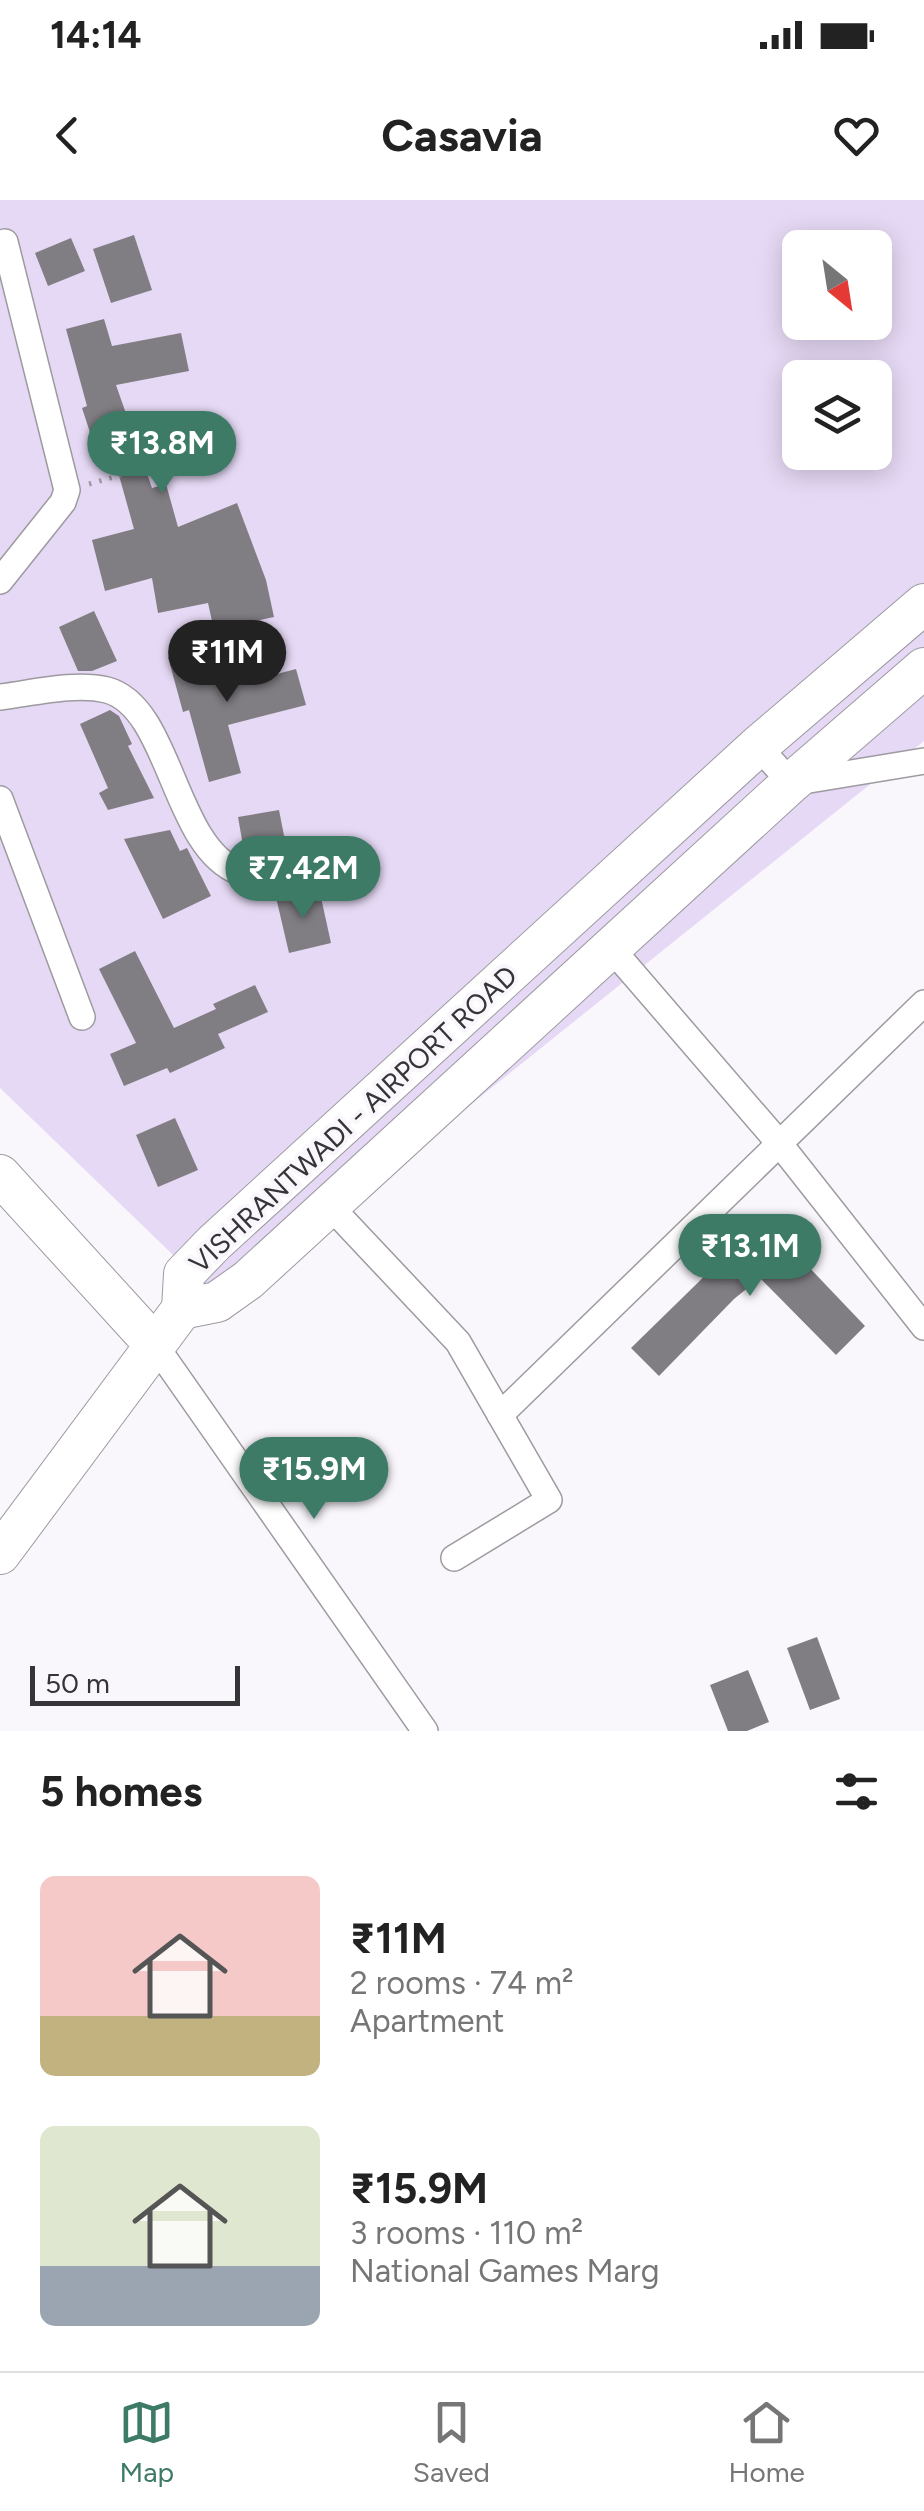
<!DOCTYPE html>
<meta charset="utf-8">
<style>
:root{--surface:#fff;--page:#f2f2f2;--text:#222;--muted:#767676;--line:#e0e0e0;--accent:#3d7b67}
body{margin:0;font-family:Figtree,sans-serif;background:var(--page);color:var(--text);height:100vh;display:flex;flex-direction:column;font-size:38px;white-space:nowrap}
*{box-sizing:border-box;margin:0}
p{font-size:32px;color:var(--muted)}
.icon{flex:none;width:55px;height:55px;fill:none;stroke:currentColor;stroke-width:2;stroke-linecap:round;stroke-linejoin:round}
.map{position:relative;height:1531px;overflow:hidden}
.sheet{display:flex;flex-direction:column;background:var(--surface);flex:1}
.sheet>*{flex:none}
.needle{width:65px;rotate:150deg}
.buttons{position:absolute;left:782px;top:30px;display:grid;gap:20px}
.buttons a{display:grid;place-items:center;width:110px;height:110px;border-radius:15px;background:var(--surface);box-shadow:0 5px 25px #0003;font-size:50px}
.scale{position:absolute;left:30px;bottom:25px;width:210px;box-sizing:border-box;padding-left:10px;border:5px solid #353436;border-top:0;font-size:28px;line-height:35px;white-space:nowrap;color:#353436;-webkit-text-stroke:8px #f9f6fc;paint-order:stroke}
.price{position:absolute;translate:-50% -85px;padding:0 22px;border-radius:35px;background:var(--accent);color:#fff;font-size:32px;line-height:65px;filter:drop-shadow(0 2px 5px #0008)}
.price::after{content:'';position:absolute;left:50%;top:60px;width:30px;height:22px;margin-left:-15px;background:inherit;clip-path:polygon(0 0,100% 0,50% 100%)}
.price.on{background:#222;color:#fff}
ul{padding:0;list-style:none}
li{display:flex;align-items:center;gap:30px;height:250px;padding:0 40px}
li span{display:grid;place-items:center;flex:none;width:280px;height:200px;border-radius:15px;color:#555}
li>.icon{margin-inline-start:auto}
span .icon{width:120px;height:120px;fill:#fffc;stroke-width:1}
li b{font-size:42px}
h2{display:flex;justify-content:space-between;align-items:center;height:120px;padding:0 40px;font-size:42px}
.status{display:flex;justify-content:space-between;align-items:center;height:70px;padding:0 50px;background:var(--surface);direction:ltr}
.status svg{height:28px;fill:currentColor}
header{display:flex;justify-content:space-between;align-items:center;height:130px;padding:0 40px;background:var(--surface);font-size:45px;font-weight:700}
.dock{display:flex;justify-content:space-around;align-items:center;height:140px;border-top:2px solid var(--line);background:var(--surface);font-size:28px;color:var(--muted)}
.dock a{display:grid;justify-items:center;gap:5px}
.dock .on{color:var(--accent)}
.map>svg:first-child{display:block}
</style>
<div class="status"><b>14:14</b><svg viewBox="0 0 49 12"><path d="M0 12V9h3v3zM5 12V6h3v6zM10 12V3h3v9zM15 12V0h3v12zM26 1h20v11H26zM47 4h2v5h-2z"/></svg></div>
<header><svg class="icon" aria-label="back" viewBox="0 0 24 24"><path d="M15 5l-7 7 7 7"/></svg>Casavia<svg class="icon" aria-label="heart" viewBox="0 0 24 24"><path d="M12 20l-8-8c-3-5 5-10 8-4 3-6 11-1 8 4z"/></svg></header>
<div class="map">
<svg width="924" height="1531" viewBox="0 0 924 1531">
<rect width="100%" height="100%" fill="#f9f6fc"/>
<path fill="#e6d9f5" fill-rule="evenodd" d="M0 0H924V541L223 1103 0 888ZM800 48H875V122H800ZM800 178H875V252H800Z"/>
<g fill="#807e83">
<path d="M134 35 152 90 111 103 93 49Z"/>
<path d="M71 38 85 71 48 86 35 53Z"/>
<path d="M104 119 112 146 181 133 189 171 116 185 152 288 166 284 178 327 237 303 266 380 274 417 214 430 208 403 158 413 152 378 105 391 92 340 134 329 115 261 101 266 82 208 87 206 66 129Z"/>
<path d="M94 411 117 461 92 471H78L59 427Z"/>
<path d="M212 444 224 488 296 469 306 505 228 525 241 573 209 582 189 510 183 512 168 457Z"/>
<path d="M110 510 119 516 132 544 128 546 154 598 108 610 99 593 108 588 80 524Z"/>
<path d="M279 610 289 661 245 657 238 617Z"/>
<path d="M170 630 180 651 187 648 211 696 163 719 124 639Z"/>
<path d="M275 693H320L331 743 289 753Z"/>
<path d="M135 751 174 828 216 809 213 804 255 785 268 812 218 834 225 848 170 873 167 868 124 886 110 854 136 843 99 769Z"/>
<path d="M175 918 198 970 158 987 136 935Z"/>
<path d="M763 1019 865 1126 836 1155 760 1078 734 1099 659 1176 631 1148Z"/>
<path d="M817 1437 840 1499 810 1510 787 1448Z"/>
<path d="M748 1470 769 1522 747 1531H728L710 1485Z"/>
</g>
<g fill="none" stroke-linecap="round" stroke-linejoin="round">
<g stroke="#9d9aa0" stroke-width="28">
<g id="minor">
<path d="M0 381 63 302 67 290 5 42"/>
<path d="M0 497C33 493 75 482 107 490 171 507 173 647 239 672 261 680 292 676 316 678"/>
<path d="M758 546 791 583 924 561"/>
<path d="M0 599 82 817"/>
<path d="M611 748 779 943 924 1127"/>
<path d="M329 1005 458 1142 549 1300 454 1358"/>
<path d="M155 1145 425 1531"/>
<path d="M500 1215 924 803"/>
</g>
</g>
<g stroke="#9d9aa0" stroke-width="42">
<g id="primary">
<path d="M0 975 155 1145"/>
<path d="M182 1109 184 1074 214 1043 758 546 924 404"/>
<path d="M182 1109 217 1102 248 1080 791 583 924 468"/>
<path d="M0 1354 182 1109"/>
</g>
</g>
<path stroke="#9e9ca0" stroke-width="5" stroke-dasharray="2.5 8" stroke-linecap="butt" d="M89 284 236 243"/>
<use href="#minor" stroke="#fff" stroke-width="25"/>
<use href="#primary" stroke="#fff" stroke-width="40"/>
</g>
<g text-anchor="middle" stroke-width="8" stroke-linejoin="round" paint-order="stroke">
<g font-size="28" fill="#353436" stroke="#f9f6fc">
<text transform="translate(353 919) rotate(-43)" y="10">VISHRANTWADI - AIRPORT ROAD</text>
</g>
</g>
</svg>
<div class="buttons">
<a><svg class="needle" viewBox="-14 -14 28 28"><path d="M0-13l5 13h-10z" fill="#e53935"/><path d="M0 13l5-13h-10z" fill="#767676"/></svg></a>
<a><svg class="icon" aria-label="layers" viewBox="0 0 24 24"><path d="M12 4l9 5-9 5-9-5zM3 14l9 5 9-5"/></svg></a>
</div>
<div class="scale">50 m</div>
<b class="price" style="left:162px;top:296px">₹13.8M</b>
<b class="price on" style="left:227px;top:505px">₹11M</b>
<b class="price" style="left:303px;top:721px">₹7.42M</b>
<b class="price" style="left:750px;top:1099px">₹13.1M</b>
<b class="price" style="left:314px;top:1322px">₹15.9M</b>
</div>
<section class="sheet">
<h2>5 homes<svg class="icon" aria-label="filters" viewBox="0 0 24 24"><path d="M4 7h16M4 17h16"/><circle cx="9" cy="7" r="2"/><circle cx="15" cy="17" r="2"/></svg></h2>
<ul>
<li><span style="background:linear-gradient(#f6c9c9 70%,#c2b280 0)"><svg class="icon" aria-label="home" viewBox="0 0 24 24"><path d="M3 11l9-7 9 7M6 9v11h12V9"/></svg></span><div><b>₹11M</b><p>2 rooms · 74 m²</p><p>Apartment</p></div></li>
<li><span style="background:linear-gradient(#dfe7d0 70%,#9aa5b1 0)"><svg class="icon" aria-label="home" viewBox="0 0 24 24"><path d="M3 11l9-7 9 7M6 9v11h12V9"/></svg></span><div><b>₹15.9M</b><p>3 rooms · 110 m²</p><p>National Games Marg</p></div></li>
</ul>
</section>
<nav class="dock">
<a class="on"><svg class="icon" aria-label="map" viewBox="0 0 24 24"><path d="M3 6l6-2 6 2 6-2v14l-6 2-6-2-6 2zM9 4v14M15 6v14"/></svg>Map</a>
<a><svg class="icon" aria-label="saved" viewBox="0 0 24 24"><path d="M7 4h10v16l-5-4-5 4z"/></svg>Saved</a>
<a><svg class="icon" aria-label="home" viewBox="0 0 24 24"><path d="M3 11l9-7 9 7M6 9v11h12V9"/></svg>Home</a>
</nav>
